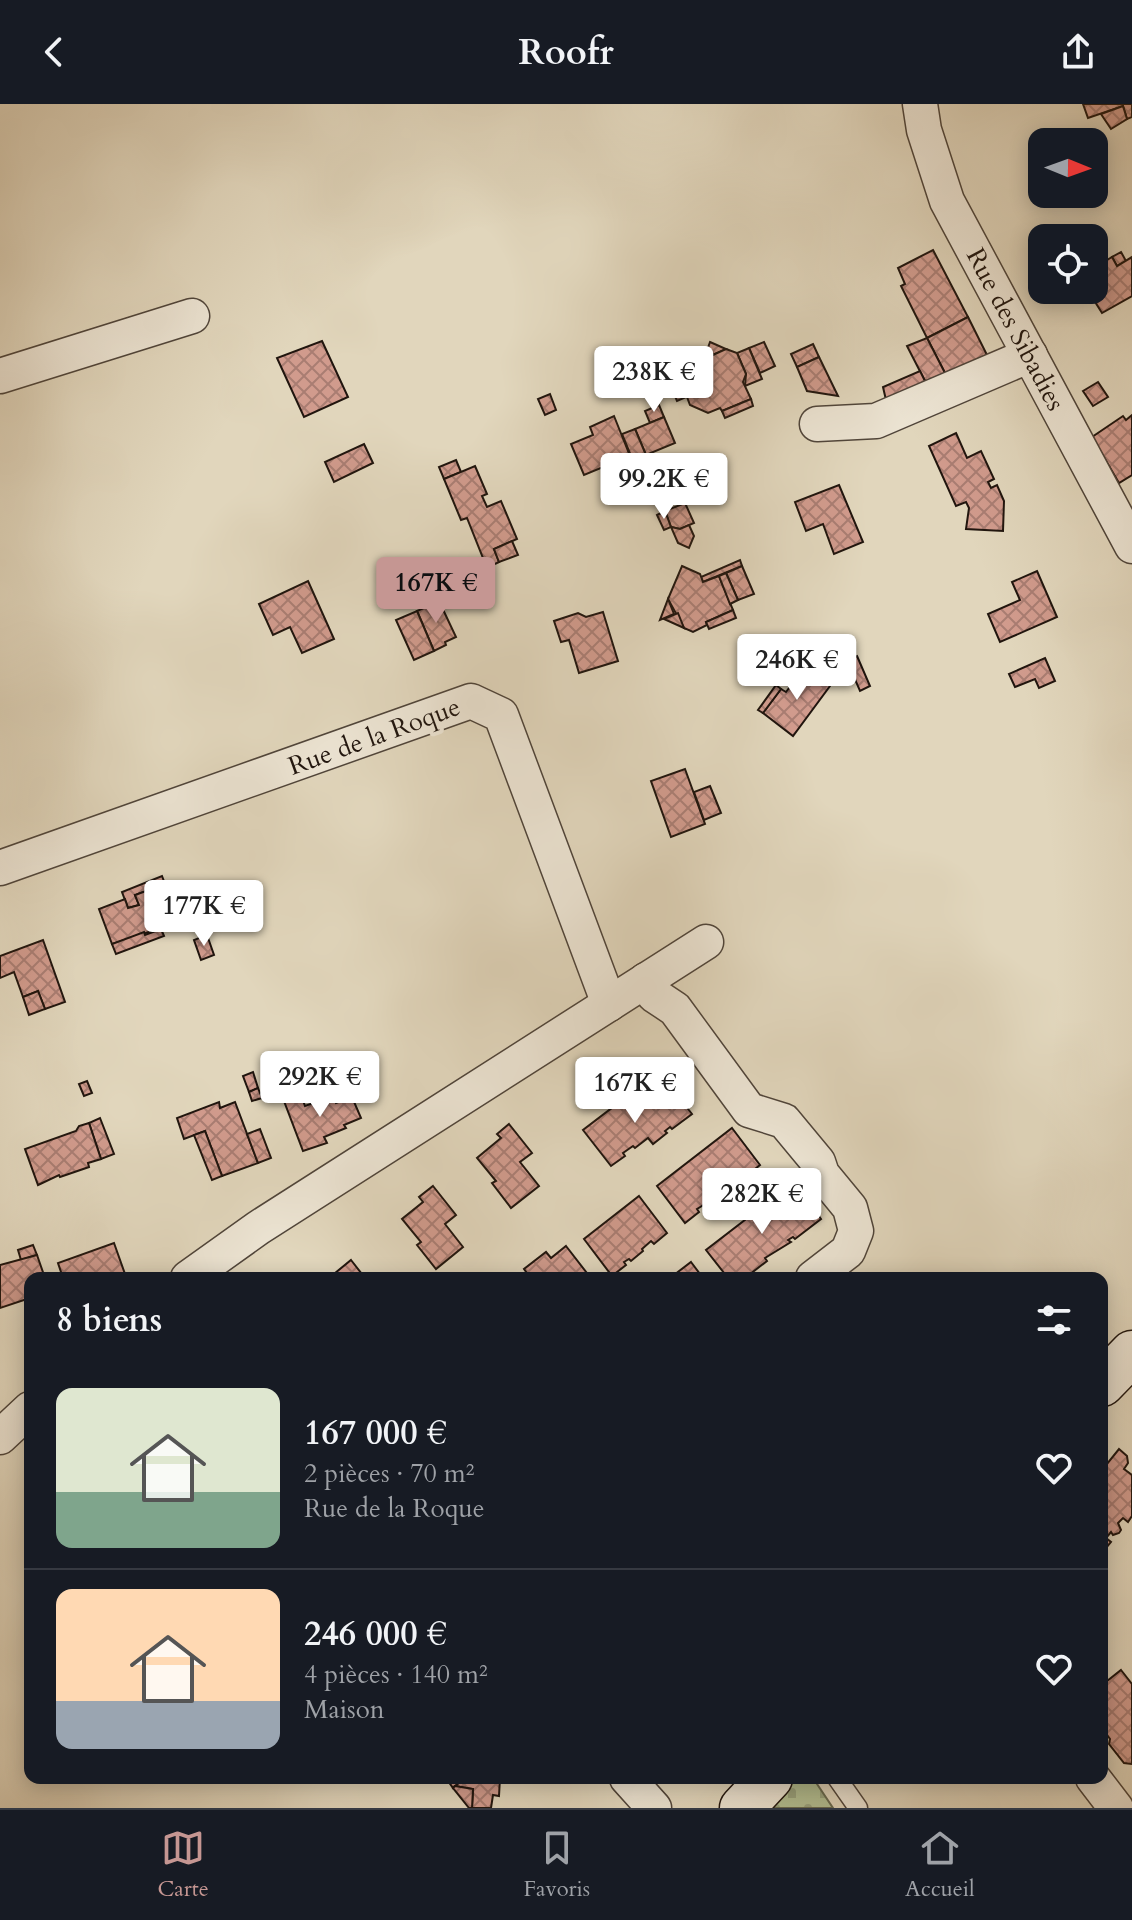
<!DOCTYPE html>
<html lang="fr">
<meta charset="utf-8">
<style>
:root{--surface:#171b24;--page:#20242c;--text:#f1f3f6;--muted:#9ea1a6;--line:#363941;--accent:#c59692}
body{margin:0;font-family:Cardo,serif;background:var(--page);color:var(--text);height:100vh;display:flex;flex-direction:column;font-size:30px;white-space:nowrap}
*{box-sizing:border-box;margin:0}
p{font-size:26px;color:var(--muted)}
.icon{flex:none;width:44px;height:44px;fill:none;stroke:currentColor;stroke-width:2;stroke-linecap:round;stroke-linejoin:round}
.map{position:relative;flex:1;overflow:hidden}
.panel{position:absolute;left:24px;top:1168px;width:1084px;height:512px;display:flex;flex-direction:column;background:var(--surface);border-radius:16px;box-shadow:0 4px 20px #0003}
.panel>*{flex:none}
.needle{width:52px;rotate:91deg}
.controls{position:absolute;left:1028px;top:24px;display:grid;gap:16px}
.controls a{display:grid;place-items:center;width:80px;height:80px;border-radius:16px;background:var(--surface);box-shadow:0 4px 20px #0003;font-size:40px}
.price{position:absolute;translate:-50% -68px;padding:0 18px;border-radius:8px;background:#fff;color:#222;font-size:26px;line-height:52px;filter:drop-shadow(0 2px 4px #0008)}
.price::after{content:'';position:absolute;left:50%;top:48px;width:24px;height:18px;margin-left:-12px;background:inherit;clip-path:polygon(0 0,100% 0,50% 100%)}
.price.selected{background:var(--accent);color:#111}
ul{padding:0;list-style:none}
li{display:flex;align-items:center;gap:24px;height:200px;padding:0 32px}
li+li{border-top:2px solid var(--line)}
li span{display:grid;place-items:center;flex:none;width:224px;height:160px;border-radius:16px;color:#555}
li>.icon{margin-inline-start:auto}
span .icon{width:96px;height:96px;fill:#fffc;stroke-width:1}
li b{font-size:34px}
h2{display:flex;justify-content:space-between;align-items:center;height:96px;padding:0 32px;font-size:34px}
header{display:flex;justify-content:space-between;align-items:center;height:104px;padding:0 32px;background:var(--surface);font-size:36px;font-weight:700}
.menu{display:flex;justify-content:space-around;align-items:center;height:112px;border-top:2px solid var(--line);background:var(--surface);font-size:22px;color:var(--muted)}
.menu a{display:grid;justify-items:center;gap:4px}
.menu .selected{color:var(--accent)}
.map>svg:first-child{display:block}
</style>
<header><svg class="icon" aria-label="back" viewBox="0 0 24 24"><path d="M15 5l-7 7 7 7"/></svg>Roofr<svg class="icon" aria-label="share" viewBox="0 0 24 24"><path d="M12 15V3M7 8l5-5 5 5M5 13v7h14v-7"/></svg></header>
<div class="map">
<svg width="1132" height="1704" viewBox="0 0 1132 1704">
<defs>
<pattern id="cemetery-stones" width="16" height="16" patternUnits="userSpaceOnUse" patternTransform="scale(2)"><rect width="16" height="16" fill="#b1be92"/><path d="M2 7V4a2 2 0 0 1 4 0v3zM10 15v-3a2 2 0 0 1 4 0v3z" fill="#98a27d"/></pattern>
<pattern id="building-cross-hatch" width="8" height="8" patternUnits="userSpaceOnUse" patternTransform="scale(2)"><rect width="8" height="8" fill="#d19b8d"/><path d="M0 0l8 8M0 8l8-8" fill="none" stroke="#a97d72"/></pattern>
</defs>
<rect width="100%" height="100%" fill="#e1d6bc"/>
<filter id="stains"><feTurbulence type="fractalNoise" baseFrequency=".0025" numOctaves="4"/><feColorMatrix values="0 0 0 0 .2 0 0 0 0 .09 0 0 0 0 .02 0 0 0 .5 -.17"/></filter>
<radialGradient id="worn" r=".72"><stop offset=".6" stop-color="#630" stop-opacity="0"/><stop offset="1" stop-color="#630" stop-opacity=".3"/></radialGradient>
<path fill="url(#cemetery-stones)" stroke="#686a50" stroke-width="2" d="M797 1674H813L833 1704H768Z"/>
<g fill="url(#building-cross-hatch)" stroke="#20150e" stroke-width="2">
<path d="M1083 0H1132V13L1127 15 1123 2 1088 14Z"/>
<path d="M1123 2 1127 15 1111 25 1101 10Z"/>
<path d="M933 146 968 213 927 234 901 182 905 180 898 164Z"/>
<path d="M1121 148 1126 157 1117 162 1112 153Z"/>
<path d="M1112 153 1117 162 1132 153V192L1102 209 1092 193 1099 189 1094 181V155L1098 161Z"/>
<path d="M968 213 987 251 946 271 927 234Z"/>
<path d="M927 234 946 271 926 279 907 242Z"/>
<path d="M322 237 348 293 304 313 277 254Z"/>
<path d="M710 238 726 245 704 255Z"/>
<path d="M764 238 775 262 760 269 749 244Z"/>
<path d="M813 240 819 253 797 263 791 250Z"/>
<path d="M749 244 762 275 745 282 746 270 737 249Z"/>
<path d="M726 245 737 249 746 270 743 278 751 295 722 307 720 304 708 309 690 301 687 293 698 288 694 278 704 255Z"/>
<path d="M652 250 666 282 661 284 655 270 647 273 640 256Z"/>
<path d="M819 253 838 292 807 287 797 263Z"/>
<path d="M643 264 648 276 637 281 630 278 635 268Z"/>
<path d="M920 267 926 279 886 296 883 283Z"/>
<path d="M655 270 661 284 653 288 647 273Z"/>
<path d="M648 276 653 288 642 292 637 281Z"/>
<path d="M693 276 698 288 677 297 672 285Z"/>
<path d="M1098 278 1108 293 1093 302 1083 287Z"/>
<path d="M550 290 556 306 545 311 538 295Z"/>
<path d="M751 295 753 302 725 314 722 307Z"/>
<path d="M659 301 664 313 650 319 645 307Z"/>
<path d="M1132 311V371L1119 379 1092 333 1123 312 1126 316Z"/>
<path d="M614 312 630 352 584 371 571 340 593 331 590 323Z"/>
<path d="M664 313 675 339 646 351 635 325Z"/>
<path d="M635 325 646 351 633 357 622 330Z"/>
<path d="M956 329 967 354 981 347 994 375 988 378 991 384 997 381 1004 397 1003 427 966 425 969 404 966 398 956 402 929 342Z"/>
<path d="M364 340 373 359 334 378 325 358Z"/>
<path d="M456 356 461 368 444 375 439 363Z"/>
<path d="M475 362 487 390 482 392 487 403 501 397 517 435 494 445 499 458 487 464 467 414 461 416 444 375Z"/>
<path d="M839 381 863 438 834 450 823 420 806 427 795 398Z"/>
<path d="M685 399 694 419 680 425 671 423 665 407Z"/>
<path d="M665 407 671 423 664 426 657 411Z"/>
<path d="M689 421 694 432 689 444 678 439 671 423 680 425Z"/>
<path d="M512 437 518 451 499 458 494 445Z"/>
<path d="M740 456 742 462 703 478 701 473Z"/>
<path d="M682 462 700 470 703 478 719 472 733 506 706 518 707 521 693 528 684 524 668 495Z"/>
<path d="M742 462 754 490 738 496 726 469Z"/>
<path d="M1037 467 1057 513 1000 538 988 510 1020 496 1012 478Z"/>
<path d="M442 469 448 478 435 486 430 477Z"/>
<path d="M726 469 738 496 730 500 719 472Z"/>
<path d="M308 477 334 535 302 549 290 523 273 531 259 500Z"/>
<path d="M668 495 674 510 660 516Z"/>
<path d="M439 497 456 533 445 538 446 541 434 547 417 507Z"/>
<path d="M733 506 736 514 709 525 706 518Z"/>
<path d="M417 507 434 547 414 556 396 516Z"/>
<path d="M603 508 618 557 579 569 569 536 561 538 554 517 578 509 586 513Z"/>
<path d="M678 509 684 524 664 515Z"/>
<path d="M857 552 870 582 860 587 847 557Z"/>
<path d="M1045 554 1055 577 1039 584 1035 575 1015 583 1009 570Z"/>
<path d="M805 563 830 582 793 632 763 609 781 585 786 588Z"/>
<path d="M776 581 781 585 763 609 758 606Z"/>
<path d="M685 665 705 720 671 733 651 677Z"/>
<path d="M710 682 721 709 704 716 694 688Z"/>
<path d="M162 772 165 780 135 791 139 801 128 804 122 788Z"/>
<path d="M180 778 192 810 178 815 166 783Z"/>
<path d="M165 780 180 818 112 840 99 805 125 795 128 804 139 801 135 791Z"/>
<path d="M161 825 164 832 116 850 112 840 144 828 145 831Z"/>
<path d="M207 831 214 851 201 856 194 836Z"/>
<path d="M43 836 65 898 45 905 38 887 23 893 14 868 0 874V852Z"/>
<path d="M38 887 45 905 29 911 23 893Z"/>
<path d="M253 968 258 984 249 988 243 972Z"/>
<path d="M87 977 92 989 84 992 79 980Z"/>
<path d="M258 984 262 994 252 997 249 988Z"/>
<path d="M673 986 692 1010 672 1025 670 1023 665 1027 667 1029 653 1040 648 1034 635 1044 633 1042 623 1049 625 1052 611 1062 583 1026 621 997 626 1003 644 989 654 1000Z"/>
<path d="M301 991 305 1002 333 992 336 999 352 993 361 1014 344 1021 346 1024 324 1033 327 1039 303 1047 284 997Z"/>
<path d="M219 998 220 1004 235 998 258 1059 222 1072 205 1027 184 1035 177 1014Z"/>
<path d="M100 1014 114 1050 101 1055 89 1019Z"/>
<path d="M89 1019 101 1055 88 1059 89 1063 60 1073 59 1071 38 1081 25 1045 76 1027 79 1022Z"/>
<path d="M509 1020 532 1049 520 1058 539 1082 511 1104 492 1079 496 1077 477 1054 501 1034 497 1030Z"/>
<path d="M732 1024 760 1061 746 1072 744 1069 739 1073 742 1075 727 1086 725 1083 721 1087 723 1089 697 1105 699 1108 685 1119 657 1082Z"/>
<path d="M260 1025 271 1054 258 1059 247 1030Z"/>
<path d="M205 1027 222 1072 212 1076 194 1031Z"/>
<path d="M433 1082 456 1111 445 1120 463 1143 436 1165 417 1141 421 1138 402 1115 423 1098 419 1093Z"/>
<path d="M781 1088 794 1104 806 1095 821 1115 795 1135 793 1133 788 1136 791 1138 765 1154 767 1157 745 1174H728L706 1146Z"/>
<path d="M639 1092 667 1129 654 1140 651 1137 642 1145 643 1147 631 1157 629 1155 624 1158 626 1161 612 1172 584 1135Z"/>
<path d="M114 1139 125 1170 114 1174H63L58 1159Z"/>
<path d="M33 1141 37 1151 21 1156 18 1146Z"/>
<path d="M566 1142 590 1173 525 1174 529 1172 524 1165 546 1148 551 1154Z"/>
<path d="M37 1151 45 1174H30V1194L0 1204V1161Z"/>
<path d="M351 1156 365 1174H329Z"/>
<path d="M691 1158 703 1174H670Z"/>
<path d="M1119 1345 1127 1352 1128 1359 1124 1365 1132 1371V1412L1128 1418 1123 1414 1118 1419 1121 1426 1119 1429 1113 1431 1111 1428 1106 1434 1111 1438 1102 1449V1366Z"/>
<path d="M1121 1566 1132 1580V1660L1124 1659 1109 1640 1110 1635 1102 1624V1594L1106 1591 1102 1581Z"/>
<path d="M446 1674H466L453 1684Z"/>
<path d="M466 1674H500L499 1692 493 1691 491 1704H472L473 1685 455 1682Z"/>
<path d="M455 1682 473 1685 472 1704H469L453 1684Z"/>
</g>
<g fill="none" stroke-linecap="round" stroke-linejoin="round">
<g stroke="#50453a" stroke-width="21">
<path id="lane" d="M837 1674 858 1704"/>
</g>
<g stroke="#50453a" stroke-width="37">
<g id="street">
<path d="M920 0 924 26 947 97 1132 442"/>
<path d="M0 272 192 212"/>
<path d="M817 320 876 317 1030 251"/>
<path d="M0 764 471 597 501 611 609 900"/>
<path d="M646 876 654 891 675 905 749 1006 784 1017 818 1058 822 1070 850 1104 856 1127 848 1147 813 1174"/>
<path d="M188 1174 258 1124 706 838"/>
<path d="M0 1333 30 1305"/>
<path d="M627 1674 654 1704"/>
<path d="M1093 1674 1116 1704"/>
</g>
</g>
<g stroke="#20150e" stroke-width="47">
<g id="secondary">
<path d="M1102 1280 1132 1249"/>
<path d="M742 1704 770 1674"/>
</g>
</g>
<use href="#lane" stroke="#ece4d3" stroke-width="18"/>
<use href="#street" stroke="#ece4d3" stroke-width="34"/>
<use href="#secondary" stroke="#ece4d3" stroke-width="44"/>
</g>
<g text-anchor="middle" stroke-width="8" stroke-linejoin="round" paint-order="stroke">
<g font-size="26" fill="#20150e" stroke="#ece4d3">
<text transform="translate(1016 225) rotate(62)" y="9">Rue des Sibadies</text>
<text transform="translate(374 632) rotate(-20)" y="9">Rue de la Roque</text>
</g>
</g>
<rect width="100%" height="100%" filter="url(#stains)"/>
<rect width="100%" height="100%" fill="url(#worn)"/>
</svg>
<div class="controls">
<a><svg class="needle" viewBox="-14 -14 28 28"><path d="M0-13l5 13h-10z" fill="#e53935"/><path d="M0 13l5-13h-10z" fill="#9ea1a6"/></svg></a>
<a><svg class="icon" aria-label="locate" viewBox="0 0 24 24"><circle cx="12" cy="12" r="6"/><path d="M12 2v4M12 18v4M2 12h4M18 12h4"/></svg></a>
</div>
<b class="price" style="left:654px;top:310px">238K €</b>
<b class="price" style="left:664px;top:417px">99.2K €</b>
<b class="price selected" style="left:436px;top:521px">167K €</b>
<b class="price" style="left:797px;top:598px">246K €</b>
<b class="price" style="left:204px;top:844px">177K €</b>
<b class="price" style="left:320px;top:1015px">292K €</b>
<b class="price" style="left:635px;top:1021px">167K €</b>
<b class="price" style="left:762px;top:1132px">282K €</b>
<section class="panel">
<h2>8 biens<svg class="icon" aria-label="filters" viewBox="0 0 24 24"><path d="M4 7h16M4 17h16"/><circle cx="9" cy="7" r="2"/><circle cx="15" cy="17" r="2"/></svg></h2>
<ul>
<li><span style="background:linear-gradient(#dfe7d0 65%,#7fa58c 0)"><svg class="icon" aria-label="home" viewBox="0 0 24 24"><path d="M3 11l9-7 9 7M6 9v11h12V9"/></svg></span><div><b>167 000 €</b><p>2 pièces · 70 m²</p><p>Rue de la Roque</p></div><svg class="icon" aria-label="heart" viewBox="0 0 24 24"><path d="M12 20l-8-8c-3-5 5-10 8-4 3-6 11-1 8 4z"/></svg></li>
<li><span style="background:linear-gradient(#ffd9b3 70%,#9aa5b1 0)"><svg class="icon" aria-label="home" viewBox="0 0 24 24"><path d="M3 11l9-7 9 7M6 9v11h12V9"/></svg></span><div><b>246 000 €</b><p>4 pièces · 140 m²</p><p>Maison</p></div><svg class="icon" aria-label="heart" viewBox="0 0 24 24"><path d="M12 20l-8-8c-3-5 5-10 8-4 3-6 11-1 8 4z"/></svg></li>
</ul>
</section>
</div>
<nav class="menu">
<a class="selected"><svg class="icon" aria-label="map" viewBox="0 0 24 24"><path d="M3 6l6-2 6 2 6-2v14l-6 2-6-2-6 2zM9 4v14M15 6v14"/></svg>Carte</a>
<a><svg class="icon" aria-label="saved" viewBox="0 0 24 24"><path d="M7 4h10v16l-5-4-5 4z"/></svg>Favoris</a>
<a><svg class="icon" aria-label="home" viewBox="0 0 24 24"><path d="M3 11l9-7 9 7M6 9v11h12V9"/></svg>Accueil</a>
</nav>
